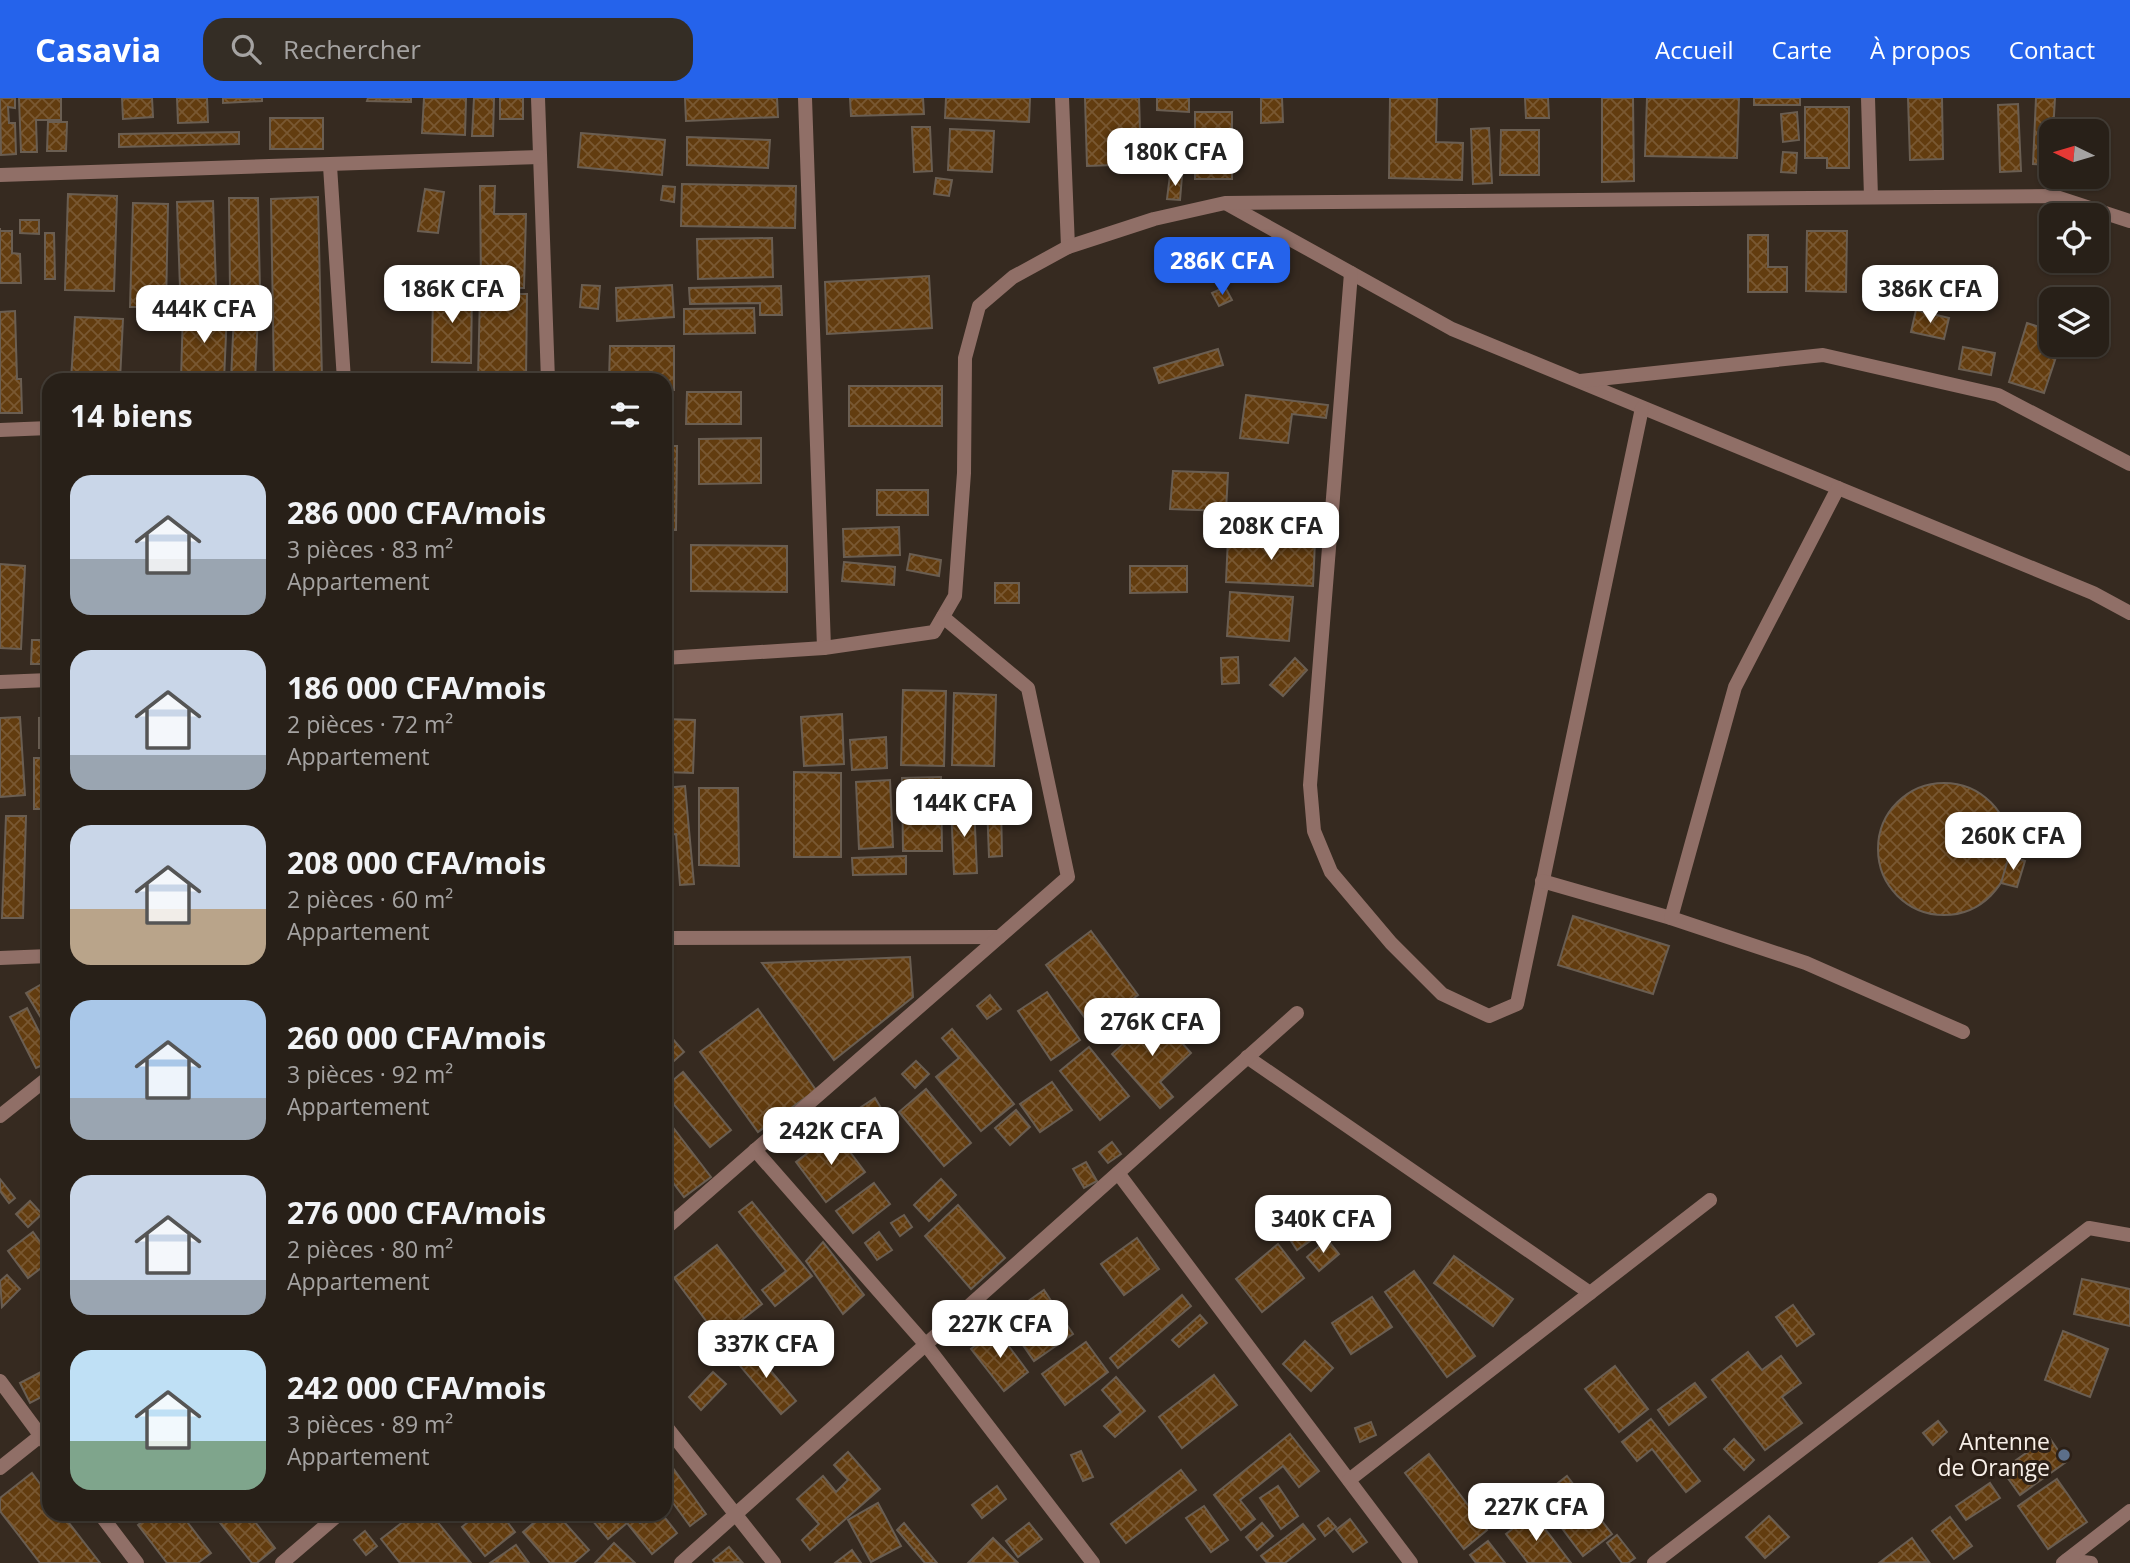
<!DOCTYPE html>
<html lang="fr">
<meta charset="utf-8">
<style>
:root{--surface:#282018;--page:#342d25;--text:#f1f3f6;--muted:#a5a3a2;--line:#443e37;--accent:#2563eb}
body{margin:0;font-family:"Open Sans",sans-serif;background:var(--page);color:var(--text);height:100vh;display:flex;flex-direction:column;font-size:26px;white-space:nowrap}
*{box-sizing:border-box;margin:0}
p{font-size:23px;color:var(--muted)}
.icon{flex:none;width:38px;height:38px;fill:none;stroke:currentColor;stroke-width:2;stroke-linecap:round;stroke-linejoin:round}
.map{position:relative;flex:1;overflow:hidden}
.drawer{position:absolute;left:42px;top:275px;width:630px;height:1148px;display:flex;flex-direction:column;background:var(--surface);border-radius:21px;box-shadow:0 2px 5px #0004,0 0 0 2px var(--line)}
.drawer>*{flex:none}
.needle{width:46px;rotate:275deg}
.tools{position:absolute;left:2039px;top:21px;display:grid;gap:14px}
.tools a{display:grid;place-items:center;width:70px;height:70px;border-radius:14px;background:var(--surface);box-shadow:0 2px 5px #0004,0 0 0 2px var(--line);font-size:35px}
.price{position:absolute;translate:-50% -60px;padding:0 16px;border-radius:14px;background:#fff;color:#222;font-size:23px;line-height:46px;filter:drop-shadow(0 2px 4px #0008)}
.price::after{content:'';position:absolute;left:50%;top:42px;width:21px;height:16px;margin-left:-10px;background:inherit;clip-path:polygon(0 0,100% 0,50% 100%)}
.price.active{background:var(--accent);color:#fff}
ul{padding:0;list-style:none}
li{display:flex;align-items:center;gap:21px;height:175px;padding:0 28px}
li span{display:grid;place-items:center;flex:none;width:196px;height:140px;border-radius:21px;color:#555}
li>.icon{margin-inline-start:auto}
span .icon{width:84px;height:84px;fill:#fffc;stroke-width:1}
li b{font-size:30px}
h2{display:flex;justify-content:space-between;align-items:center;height:84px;padding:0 28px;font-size:30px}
header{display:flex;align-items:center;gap:42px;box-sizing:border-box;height:98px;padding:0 35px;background:var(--accent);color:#fff}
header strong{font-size:33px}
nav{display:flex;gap:38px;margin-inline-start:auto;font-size:24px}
.search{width:490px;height:63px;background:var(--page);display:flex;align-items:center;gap:18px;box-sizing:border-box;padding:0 24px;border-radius:21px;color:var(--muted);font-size:26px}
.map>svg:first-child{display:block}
</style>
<header>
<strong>Casavia</strong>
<div class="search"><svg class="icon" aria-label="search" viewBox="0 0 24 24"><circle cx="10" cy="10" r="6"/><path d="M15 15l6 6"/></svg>Rechercher</div>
<nav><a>Accueil</a><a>Carte</a><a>À propos</a><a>Contact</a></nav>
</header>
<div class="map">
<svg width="2130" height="1465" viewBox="0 0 2130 1465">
<defs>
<pattern id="building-cross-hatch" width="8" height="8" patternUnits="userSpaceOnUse" patternTransform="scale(1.75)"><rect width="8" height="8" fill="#623c0f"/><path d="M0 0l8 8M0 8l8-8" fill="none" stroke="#795832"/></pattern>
</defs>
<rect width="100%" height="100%" fill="#362a20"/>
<g fill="url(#building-cross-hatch)" stroke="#6a5e52" stroke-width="2">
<path d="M0 0H15V10L8 9 9 25H15L16 56 1 57Z"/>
<path d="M19 0H61V22H36L37 54H21Z"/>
<path d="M122 0H152L153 19 123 21Z"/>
<path d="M177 0H207L208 24 178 25Z"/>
<path d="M223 0H262V3L223 5Z"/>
<path d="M368 0H411V4L367 3Z"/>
<path d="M424 0H466L465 37 422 35Z"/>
<path d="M474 0H494L493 38H472Z"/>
<rect x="500" y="0" width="23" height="21"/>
<path d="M685 0H777L778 19 686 23Z"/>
<path d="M850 0H923L924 16 851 18Z"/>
<path d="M946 0H1030L1029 24 945 20Z"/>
<path d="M1085 0H1139L1141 66 1087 68Z"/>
<path d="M1157 0H1189V14L1157 12Z"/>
<path d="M1261 0H1282L1283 24 1261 25Z"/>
<path d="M1390 0H1437L1436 44 1463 45 1462 82 1389 80Z"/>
<path d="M1525 0H1548L1549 20H1526Z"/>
<path d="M1602 0H1633L1634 83 1602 84Z"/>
<path d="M1647 0H1739L1737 60 1645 58Z"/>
<rect x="1754" y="0" width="46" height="7"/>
<path d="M1908 0H1942L1943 61 1910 62Z"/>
<path d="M2036 0H2055L2051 67 2033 66Z"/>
<path d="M2018 6 2021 73 2000 74 1998 7Z"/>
<path d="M1805 9H1849V70H1827V60H1805Z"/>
<rect x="1195" y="14" width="37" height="67"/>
<path d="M1797 14 1799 42 1783 44 1781 16Z"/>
<rect x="270" y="20" width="53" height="31"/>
<path d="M48 24H67L66 53H47Z"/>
<path d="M912 29H930L932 73 914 74Z"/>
<path d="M1489 30 1492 85 1473 86 1471 31Z"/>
<path d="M950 31 994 33 992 74 948 72Z"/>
<path d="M1501 32H1539V77H1500Z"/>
<path d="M239 34V46L119 49V36Z"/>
<path d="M581 35 665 42 662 77 578 69Z"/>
<path d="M687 39 770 42 768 70 687 67Z"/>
<path d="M1783 54 1797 55 1796 75 1781 74Z"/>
<path d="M1170 77 1182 78 1180 102 1167 101Z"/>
<path d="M936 80 952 82 949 98 934 96Z"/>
<path d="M682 86 796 88 795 130 681 128Z"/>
<path d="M480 88H495L494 116H526L524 190 481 189Z"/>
<path d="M663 88 675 89 674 104 661 102Z"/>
<path d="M425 91 444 94 438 135 418 133Z"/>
<path d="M68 96 117 98 114 193 65 192Z"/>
<path d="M318 99 322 282H274L271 101Z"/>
<path d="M229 100H258L260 195H230Z"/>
<path d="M213 103 216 188 180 190 177 104Z"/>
<path d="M133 105 168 106 166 209H130Z"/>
<path d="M20 122H39V136L20 135Z"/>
<path d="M0 130V133H12V155L20 156 21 185H0Z"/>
<path d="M1807 133H1847L1846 194 1806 193Z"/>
<path d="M45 135H54L55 181H45Z"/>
<path d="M1748 137H1768V169H1787V194H1748Z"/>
<path d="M772 140 773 179 698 181 697 141Z"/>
<path d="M929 178 932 230 827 236 825 184Z"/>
<path d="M582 187 600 188 598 211 580 209Z"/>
<path d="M672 187 674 219 617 223 616 190Z"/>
<path d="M781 188 782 217H760V205L690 206 689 190Z"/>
<path d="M433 189 472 190 471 265 432 264Z"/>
<path d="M1225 189 1232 202 1219 208 1212 195Z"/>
<path d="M480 196H527L526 282H478Z"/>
<path d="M754 210 755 235 684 236V211Z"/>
<path d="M183 212 227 214 224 282H181Z"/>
<path d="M1916 212 1949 220 1944 241 1911 234Z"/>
<path d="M15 213 17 281H21L22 315H0V214Z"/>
<path d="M234 215 258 216 255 282H231Z"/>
<path d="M75 219 123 221 120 282H71Z"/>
<path d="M2027 225 2051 233V247H2060L2044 295 2009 284Z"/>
<path d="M610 248H674V292H665V282H609Z"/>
<path d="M1963 249 1995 255 1991 277 1959 271Z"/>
<path d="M1218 251 1223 267 1159 285 1154 270Z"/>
<rect x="849" y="288" width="93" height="40"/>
<path d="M687 294H741V326H686Z"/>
<path d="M1246 297 1328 307 1326 320 1292 316 1288 345 1240 340Z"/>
<path d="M761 340V385L699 386V341Z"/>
<path d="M665 348H677L676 432H665Z"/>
<path d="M1173 373 1228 375 1226 413 1170 411Z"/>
<rect x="877" y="392" width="51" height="25"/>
<path d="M899 429 900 457 844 459 843 431Z"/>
<path d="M1228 440 1315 443 1313 488 1226 484Z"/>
<path d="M691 447 787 448V494L691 493Z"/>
<path d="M910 456 941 462 939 478 907 472Z"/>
<path d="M844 464 895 469 894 487 842 483Z"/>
<path d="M0 466 25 468 21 551 0 550Z"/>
<path d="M1130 468H1187V494L1130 495Z"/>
<rect x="995" y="485" width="24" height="20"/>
<path d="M1230 494 1293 499 1289 543 1227 538Z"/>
<path d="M32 542H49L48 566H31Z"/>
<path d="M1238 559 1239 585 1222 586 1221 560Z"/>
<path d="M1295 560 1307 572 1283 598 1270 587Z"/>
<path d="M903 592 946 593 944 668 901 667Z"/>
<path d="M954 595 996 597 994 668 952 667Z"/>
<path d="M842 616 844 666 804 668 801 619Z"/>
<path d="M20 619 25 697 0 699V620Z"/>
<path d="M49 619V650H39V620Z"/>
<path d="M665 621 695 622 693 675 665 674Z"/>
<path d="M886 639 887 670 852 672 850 642Z"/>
<rect x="34" y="660" width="15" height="51"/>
<path d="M794 674 841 675V759H794Z"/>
<path d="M941 679 942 753H903L902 680Z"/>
<path d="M890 682 893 749 859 751 856 684Z"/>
<circle cx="1944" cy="751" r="66"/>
<path d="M685 688 694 786 680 787 676 736 665 738V690Z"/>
<path d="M699 690H738L739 768 699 767Z"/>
<path d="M1001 705 1002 758 989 759 987 706Z"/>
<path d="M974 706 977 775 954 776 951 707Z"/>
<path d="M6 718H26L23 820H2Z"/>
<path d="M906 758V776L853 777 852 760Z"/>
<path d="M2009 758 2025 763 2017 789 2001 785Z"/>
<path d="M1573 818 1669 848 1653 896 1558 867Z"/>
<path d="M1091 833 1138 897 1093 931 1046 867Z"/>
<path d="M910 859 913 899 834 962 762 865Z"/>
<path d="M49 882V933L26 895Z"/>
<path d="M1047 894 1080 942 1051 962 1018 913Z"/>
<path d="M990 897 1001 911 987 921 977 908Z"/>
<path d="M27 910 49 953V964L36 970 10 919Z"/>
<path d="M758 911 816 992 758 1034 700 954Z"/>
<path d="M1156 916 1191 955 1160 984 1173 999 1160 1010 1112 956Z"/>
<path d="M952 931 1014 1006 981 1033 936 979 959 960 942 940Z"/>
<path d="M665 932 684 954 665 971Z"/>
<path d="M1089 949 1129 998 1100 1022 1060 973Z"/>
<path d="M916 963 929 976 915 990 902 976Z"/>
<path d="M683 974 731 1032 710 1049 665 996V989Z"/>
<path d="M1052 984 1072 1012 1040 1034 1020 1006Z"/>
<path d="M926 991 971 1045 944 1068 899 1014Z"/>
<path d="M875 1000 884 1015 861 1029 852 1015Z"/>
<path d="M1016 1012 1030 1029 1010 1047 995 1030Z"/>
<path d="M665 1019 711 1079 684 1099 665 1074Z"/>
<path d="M835 1034 865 1074 826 1104 796 1064Z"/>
<path d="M1112 1044 1121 1056 1108 1065 1099 1054Z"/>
<path d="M1086 1064 1097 1083 1084 1090 1073 1071Z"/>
<path d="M0 1081 15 1100 9 1105 0 1093Z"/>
<path d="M941 1081 956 1097 929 1123 914 1107Z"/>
<path d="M874 1085 890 1106 853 1135 836 1113Z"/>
<path d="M30 1103 42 1116 28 1129 16 1116Z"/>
<path d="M752 1104 812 1178 775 1208 762 1192 786 1173 739 1114Z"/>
<path d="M958 1107 1005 1160 971 1191 925 1138Z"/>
<path d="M904 1117 912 1129 900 1138 891 1125Z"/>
<path d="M1312 1119 1323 1134 1297 1152 1287 1137Z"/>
<path d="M33 1134 49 1156V1164L28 1180 8 1153Z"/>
<path d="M879 1134 892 1152 877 1162 865 1145Z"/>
<path d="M1137 1140 1159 1171 1124 1197 1101 1166Z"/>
<path d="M1327 1141 1339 1156 1319 1173 1307 1159Z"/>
<path d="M823 1144 864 1197 843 1216 806 1163Z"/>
<path d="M1278 1146 1304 1180 1262 1214 1236 1181Z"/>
<path d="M717 1147 762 1206 719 1240 674 1180Z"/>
<path d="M1454 1158 1513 1201 1493 1228 1434 1185Z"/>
<path d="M1414 1173 1475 1258 1447 1279 1385 1194Z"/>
<path d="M7 1177 20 1191 2 1209 0 1183Z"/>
<path d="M2082 1181 2130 1191V1228L2074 1216Z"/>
<path d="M1044 1192 1073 1236 1034 1263 1004 1220Z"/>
<path d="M1182 1197 1191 1208 1118 1270 1110 1260Z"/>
<path d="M1372 1199 1392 1229 1351 1256 1332 1225Z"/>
<path d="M1793 1207 1814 1236 1797 1248 1776 1219Z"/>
<path d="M1200 1217 1207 1225 1179 1249 1172 1242Z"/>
<path d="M996 1231 1028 1274 1004 1293 971 1251Z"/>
<path d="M2063 1233 2108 1251 2090 1299 2045 1282Z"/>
<path d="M1305 1243 1333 1270 1311 1293 1283 1266Z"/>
<path d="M1086 1244 1108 1274 1065 1307 1042 1276Z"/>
<path d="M751 1249 796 1303 781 1316 735 1262Z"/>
<path d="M1748 1254 1762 1272 1781 1258 1801 1285 1782 1299 1802 1325 1765 1352 1712 1282Z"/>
<path d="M1615 1268 1648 1311 1619 1334 1585 1291Z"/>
<path d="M41 1274 49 1295 30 1305 20 1285Z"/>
<path d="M713 1274 726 1286 701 1312 689 1299Z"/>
<path d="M1214 1277 1237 1307 1182 1350 1159 1319Z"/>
<path d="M1116 1279 1145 1313 1115 1339 1104 1328 1121 1314 1102 1292Z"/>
<path d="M1695 1285 1706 1299 1669 1327 1658 1312Z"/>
<path d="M1651 1321 1700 1383 1686 1394 1652 1351 1637 1363 1622 1344Z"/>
<path d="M1938 1323 1947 1334 1933 1347 1923 1335Z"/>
<path d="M1371 1324 1376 1337 1360 1344 1355 1330Z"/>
<path d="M1290 1336 1319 1373 1299 1389 1283 1368 1240 1402 1255 1421 1241 1432 1214 1397Z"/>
<path d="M2049 1339 2066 1364 2020 1397 2002 1372Z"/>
<path d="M1734 1341 1754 1362 1744 1372 1724 1351Z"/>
<path d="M1081 1353 1093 1379 1083 1383 1071 1357Z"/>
<path d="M848 1354 880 1391 810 1452 802 1442 819 1426 797 1401 823 1378 836 1394 848 1382 834 1367Z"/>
<path d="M1429 1356 1487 1432 1464 1451 1405 1375Z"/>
<path d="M665 1359 706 1416 690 1428 665 1394Z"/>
<path d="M1181 1372 1196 1392 1126 1445 1111 1426Z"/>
<path d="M32 1375 49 1398V1416H62L100 1465H40L0 1413V1400Z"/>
<path d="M1567 1378 1612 1436 1583 1458 1539 1400Z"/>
<path d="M2057 1381 2087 1424 2048 1451 2018 1408Z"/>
<path d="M1990 1385 2000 1400 1966 1422 1956 1408Z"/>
<path d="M997 1388 1006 1401 982 1420 972 1407Z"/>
<path d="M1278 1388 1298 1418 1281 1431 1260 1400Z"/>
<path d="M878 1405 901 1448 871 1464 848 1422Z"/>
<path d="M1204 1408 1228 1442 1211 1454 1186 1420Z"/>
<path d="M1533 1415 1571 1465H1528L1506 1436Z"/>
<path d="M152 1416H181L211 1455 198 1465H167L138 1427Z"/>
<path d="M213 1416H249L275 1450 257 1465H252Z"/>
<path d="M413 1416H431L471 1465H400L381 1441Z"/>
<path d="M469 1416H501L515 1434 485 1458 462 1429 473 1420Z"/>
<path d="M544 1416H557L589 1452 574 1465H550L523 1434Z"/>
<path d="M587 1416H632L640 1425 651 1416H662L677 1435 652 1456 627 1425 608 1441Z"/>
<path d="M1769 1418 1789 1439 1765 1460 1746 1439Z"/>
<path d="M1950 1419 1972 1448 1954 1461 1932 1433Z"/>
<path d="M1328 1420 1336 1429 1325 1438 1318 1428Z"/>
<path d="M1350 1421 1367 1444 1353 1454 1336 1432Z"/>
<path d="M904 1425 937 1465H925L897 1432Z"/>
<path d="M1029 1425 1042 1441 1018 1459 1006 1443Z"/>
<path d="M1262 1425 1273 1438 1257 1452 1246 1439Z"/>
<path d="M1303 1426 1315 1441 1285 1465H1267L1261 1458Z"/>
<path d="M365 1433 377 1448 366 1457 354 1442Z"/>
<path d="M1617 1437 1635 1460 1628 1465H1622L1607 1445Z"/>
<path d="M993 1440 1018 1465H968Z"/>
<path d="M1912 1440 1929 1464 1879 1465Z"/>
<path d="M1488 1443 1505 1465H1476L1470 1457Z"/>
<path d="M614 1445 635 1465H595Z"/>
<path d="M516 1447 529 1465H490Z"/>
<path d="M729 1449 742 1464 715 1465 713 1462Z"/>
<path d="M852 1452 861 1465H835Z"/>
</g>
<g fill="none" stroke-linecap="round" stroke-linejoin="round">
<g stroke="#906f67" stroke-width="14">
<path d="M538 0 548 282"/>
<path d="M805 0 824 550"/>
<path d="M1062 0 1068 149"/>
<path d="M1868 0 1871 99"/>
<path d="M330 68 344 282"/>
<path d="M0 77 540 59"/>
<path d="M1227 106 1452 231 2093 495 2130 515"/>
<path d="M1351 175 1310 687 1314 733 1331 774 1391 845 1442 896 1489 918 1517 906 1642 310"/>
<path d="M1580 283 1823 257 1998 297 2130 366"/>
<path d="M0 332 49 330"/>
<path d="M665 560 824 550 934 534 955 498 964 375 965 260 979 208 1013 179 1068 149 1154 121 1225 105 2053 98 2130 123"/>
<path d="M0 584 49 582"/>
<path d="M1542 783 1671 820 1806 865 1963 934"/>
<path d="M1671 820 1735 589 1838 390"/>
<path d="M665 840 999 839"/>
<path d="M0 860 49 858"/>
<path d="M1247 959 1590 1195"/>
<path d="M0 1018 49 979"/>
<path d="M755 1052 926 1247 1093 1465"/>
<path d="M1118 1075 1411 1465"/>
<path d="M665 1131 1068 779 1028 590 943 519"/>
<path d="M0 1283 49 1349"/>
<path d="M665 1327 774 1465"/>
<path d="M0 1370 49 1331"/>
<path d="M1349 1382 1710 1102"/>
<path d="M100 1416 137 1465"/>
<path d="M2067 1462 2091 1465"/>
<path d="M282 1465 339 1416"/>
<path d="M681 1465 1297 915"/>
<path d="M1654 1465 2089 1130 2130 1137"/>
<path d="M2063 1465 2130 1413"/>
</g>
</g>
<circle fill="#5c6f8a" stroke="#2c2017" stroke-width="2.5" cx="2064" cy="1357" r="7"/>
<g text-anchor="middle" stroke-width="6" stroke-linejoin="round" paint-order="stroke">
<g font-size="23" fill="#f7efe8" stroke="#2c2017" text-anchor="end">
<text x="2050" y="1352">Antenne<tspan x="2050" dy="26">de Orange</tspan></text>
</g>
</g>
</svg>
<div class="tools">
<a><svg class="needle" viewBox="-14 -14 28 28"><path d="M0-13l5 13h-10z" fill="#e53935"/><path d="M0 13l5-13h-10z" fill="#a5a3a2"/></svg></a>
<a><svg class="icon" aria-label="locate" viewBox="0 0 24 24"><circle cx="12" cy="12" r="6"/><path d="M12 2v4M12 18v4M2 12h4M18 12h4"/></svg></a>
<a><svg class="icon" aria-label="layers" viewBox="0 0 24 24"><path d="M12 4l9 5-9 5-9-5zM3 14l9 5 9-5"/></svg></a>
</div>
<b class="price" style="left:1175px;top:90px">180K CFA</b>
<b class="price active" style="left:1222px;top:199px">286K CFA</b>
<b class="price" style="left:452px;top:227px">186K CFA</b>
<b class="price" style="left:1930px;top:227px">386K CFA</b>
<b class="price" style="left:204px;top:247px">444K CFA</b>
<b class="price" style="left:1271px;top:464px">208K CFA</b>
<b class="price" style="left:964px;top:741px">144K CFA</b>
<b class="price" style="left:2013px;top:774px">260K CFA</b>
<b class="price" style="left:1152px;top:960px">276K CFA</b>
<b class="price" style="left:831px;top:1069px">242K CFA</b>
<b class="price" style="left:1323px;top:1157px">340K CFA</b>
<b class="price" style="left:1000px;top:1262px">227K CFA</b>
<b class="price" style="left:766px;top:1282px">337K CFA</b>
<b class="price" style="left:1536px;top:1445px">227K CFA</b>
<section class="drawer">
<h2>14 biens<svg class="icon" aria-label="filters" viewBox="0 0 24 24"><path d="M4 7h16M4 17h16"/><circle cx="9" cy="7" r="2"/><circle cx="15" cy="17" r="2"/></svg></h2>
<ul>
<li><span style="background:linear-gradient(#c9d6e8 60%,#9aa5b1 0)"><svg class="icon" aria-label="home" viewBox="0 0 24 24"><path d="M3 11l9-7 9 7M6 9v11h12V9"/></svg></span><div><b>286 000 CFA/mois</b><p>3 pièces · 83 m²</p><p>Appartement</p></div></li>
<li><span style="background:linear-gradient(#c9d6e8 75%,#9aa5b1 0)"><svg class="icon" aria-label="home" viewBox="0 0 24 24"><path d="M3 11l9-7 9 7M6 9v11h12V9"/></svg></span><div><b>186 000 CFA/mois</b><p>2 pièces · 72 m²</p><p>Appartement</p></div></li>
<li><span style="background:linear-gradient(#c9d6e8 60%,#b9a48a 0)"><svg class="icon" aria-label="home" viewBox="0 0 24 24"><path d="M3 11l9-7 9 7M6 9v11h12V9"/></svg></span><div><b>208 000 CFA/mois</b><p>2 pièces · 60 m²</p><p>Appartement</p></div></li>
<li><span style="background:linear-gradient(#a9c7e8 70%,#9aa5b1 0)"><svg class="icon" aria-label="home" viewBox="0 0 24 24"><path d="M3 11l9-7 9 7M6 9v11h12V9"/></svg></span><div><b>260 000 CFA/mois</b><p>3 pièces · 92 m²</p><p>Appartement</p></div></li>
<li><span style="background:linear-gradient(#c9d6e8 75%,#9aa5b1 0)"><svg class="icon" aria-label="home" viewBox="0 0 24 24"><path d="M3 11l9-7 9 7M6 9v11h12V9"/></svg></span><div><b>276 000 CFA/mois</b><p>2 pièces · 80 m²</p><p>Appartement</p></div></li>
<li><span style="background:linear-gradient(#bfe0f5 65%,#7fa58c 0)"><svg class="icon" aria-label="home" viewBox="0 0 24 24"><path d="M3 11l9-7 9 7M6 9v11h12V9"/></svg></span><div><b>242 000 CFA/mois</b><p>3 pièces · 89 m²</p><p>Appartement</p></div></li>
</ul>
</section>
</div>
